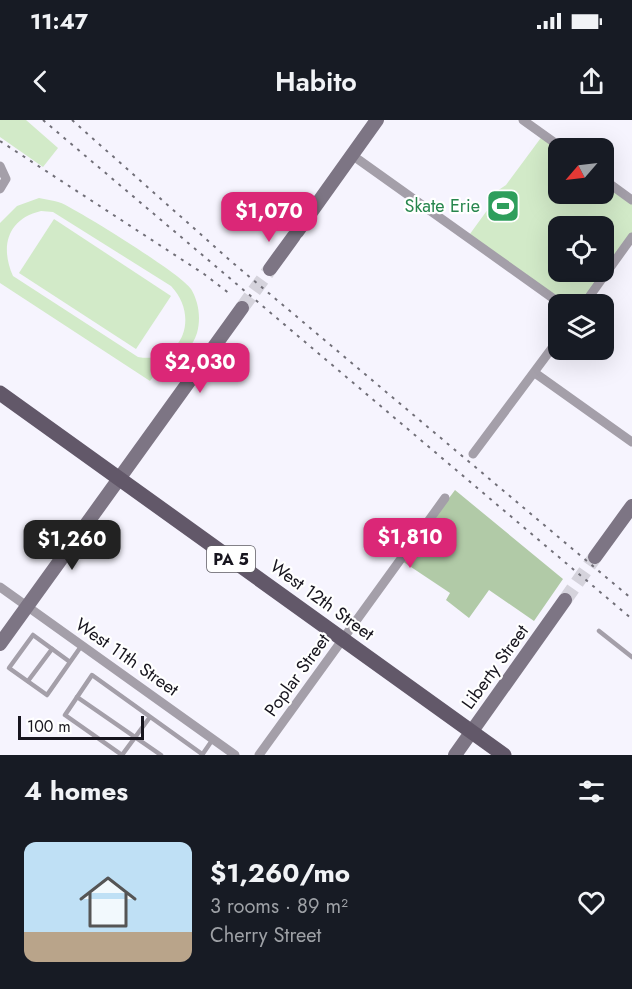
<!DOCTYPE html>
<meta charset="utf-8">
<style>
:root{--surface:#171b24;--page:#242831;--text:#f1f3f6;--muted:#9ea1a6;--accent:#db2777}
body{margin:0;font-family:Jost,sans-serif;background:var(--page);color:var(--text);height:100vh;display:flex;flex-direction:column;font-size:22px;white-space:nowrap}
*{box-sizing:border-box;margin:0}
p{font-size:20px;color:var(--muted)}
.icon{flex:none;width:33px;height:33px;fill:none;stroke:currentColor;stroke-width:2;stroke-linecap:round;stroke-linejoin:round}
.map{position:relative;height:635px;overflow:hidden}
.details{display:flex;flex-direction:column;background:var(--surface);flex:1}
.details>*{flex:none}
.needle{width:39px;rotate:242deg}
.buttons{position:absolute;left:548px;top:18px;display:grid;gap:12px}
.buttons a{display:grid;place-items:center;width:66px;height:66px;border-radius:12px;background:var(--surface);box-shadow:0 6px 24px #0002;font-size:30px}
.scale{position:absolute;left:18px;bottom:15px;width:126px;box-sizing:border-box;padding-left:6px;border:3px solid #17151e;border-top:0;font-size:16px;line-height:21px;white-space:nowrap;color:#17151e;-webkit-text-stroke:4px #fff;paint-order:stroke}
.price{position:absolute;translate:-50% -51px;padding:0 14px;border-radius:12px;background:var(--accent);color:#fff;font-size:20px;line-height:39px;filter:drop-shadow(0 2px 3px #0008)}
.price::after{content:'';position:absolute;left:50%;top:36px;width:18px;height:14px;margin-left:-9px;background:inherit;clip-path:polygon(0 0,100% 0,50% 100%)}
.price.current{background:#222;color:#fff}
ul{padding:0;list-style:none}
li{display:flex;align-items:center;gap:18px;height:150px;padding:0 24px}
li span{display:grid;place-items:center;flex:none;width:168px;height:120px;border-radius:12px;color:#555}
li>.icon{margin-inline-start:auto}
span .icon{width:72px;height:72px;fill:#fffc;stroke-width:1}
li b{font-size:26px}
h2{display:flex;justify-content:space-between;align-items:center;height:72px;padding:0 24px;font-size:26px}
.status{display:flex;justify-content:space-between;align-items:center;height:42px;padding:0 30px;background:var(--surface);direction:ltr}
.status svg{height:16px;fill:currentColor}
header{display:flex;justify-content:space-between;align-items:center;height:78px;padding:0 24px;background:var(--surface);font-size:27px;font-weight:600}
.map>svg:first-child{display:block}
</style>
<div class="status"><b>11:47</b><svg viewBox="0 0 49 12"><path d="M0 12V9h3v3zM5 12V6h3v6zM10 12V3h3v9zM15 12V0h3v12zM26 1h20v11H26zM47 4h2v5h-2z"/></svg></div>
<header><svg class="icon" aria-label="back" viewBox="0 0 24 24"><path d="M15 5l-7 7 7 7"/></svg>Habito<svg class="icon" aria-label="share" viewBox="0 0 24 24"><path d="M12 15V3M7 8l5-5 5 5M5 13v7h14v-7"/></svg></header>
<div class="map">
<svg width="632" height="635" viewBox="0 0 632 635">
<rect width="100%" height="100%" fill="#f6f4fe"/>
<g fill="#d2eac8" fill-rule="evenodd">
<path d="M0 0H26L58 28 43 47 0 17Z"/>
<path d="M543 15 558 28V74H603V59L632 80V117L584 184H561L467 118 499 74 497 71 506 65ZM558 106H603V152H558Z"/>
<path d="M39 78C49 80 60 81 69 87 90 98 181 154 191 169 199 182 201 199 197 213 189 239 164 241 150 261L0 163V103L17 86ZM41 91 53 92 171 166C200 196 183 245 138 237L13 156C0 127 7 99 41 91Z"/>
<path d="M54 99 171 176 136 229 19 153Z"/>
</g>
<path fill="#b1caa7" d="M455 370 563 459 534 501 489 470 469 498 446 480 450 473 402 441Z"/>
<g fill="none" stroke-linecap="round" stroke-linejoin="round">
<g stroke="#d5d3dc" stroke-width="14" stroke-dasharray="14 7" stroke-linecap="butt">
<path d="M242 188 270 149"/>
<path d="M565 480 595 437"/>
</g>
<g stroke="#a49fa9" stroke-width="4.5">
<path d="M599 511 632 537"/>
<path d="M70 542 33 515 9 548 47 575 82 525"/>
<path d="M28 561 52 529"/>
<path d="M77 577 161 635"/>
<path d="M150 597 122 635 65 595 92 555 202 634"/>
<path d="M202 635 213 619"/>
</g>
<g stroke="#a49fa9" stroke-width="9">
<path d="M523 0 562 28"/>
<path d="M352 35 561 184"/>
<path d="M0 46 6 59 0 69"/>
<path d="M603 59 632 80"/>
<path d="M584 184 632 117"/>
<path d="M535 253 632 322"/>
<path d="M473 334 558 220"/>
<path d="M0 467 235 635"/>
<path d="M259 635 445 378"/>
</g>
<g stroke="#7d7584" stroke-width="14">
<path d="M297 112 377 0"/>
<path d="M270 149 294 116"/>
<path d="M595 437 632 386"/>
<path d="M0 524 242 188"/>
<path d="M455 635 565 480"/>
</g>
<path stroke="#625869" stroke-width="15" d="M0 273 504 635"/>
<g stroke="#716f78" stroke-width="2" stroke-dasharray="3 6" stroke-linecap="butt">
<path d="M43 0 632 499"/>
<path d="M72 0 233 143 632 479"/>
<path d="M0 21 204 154 230 174"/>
</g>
</g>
<defs>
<g id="stadium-square" transform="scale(1.725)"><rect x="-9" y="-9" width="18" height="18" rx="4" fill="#2e9e5b" stroke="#fff"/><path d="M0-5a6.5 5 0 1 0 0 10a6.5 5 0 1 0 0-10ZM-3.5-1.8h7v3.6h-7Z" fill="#fff"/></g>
</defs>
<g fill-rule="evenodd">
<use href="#stadium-square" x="503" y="86"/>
</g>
<g text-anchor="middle" stroke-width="4.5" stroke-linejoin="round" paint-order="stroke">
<rect fill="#fff" stroke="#5d5b62" stroke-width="1.5" x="207" y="426" width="48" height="26" rx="4.5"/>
<g font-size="16" font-weight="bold" fill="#17151e">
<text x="231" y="445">PA 5</text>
</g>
<g font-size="18" fill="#27864d" stroke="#fff" text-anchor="end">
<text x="480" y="92">Skate Erie</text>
</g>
<g font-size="18" fill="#17151e" stroke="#fff">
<text transform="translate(322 480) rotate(36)" y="6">West 12th Street</text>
<text transform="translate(127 537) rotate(35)" y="6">West 11th Street</text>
<text transform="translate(495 547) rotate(-54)" y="6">Liberty Street</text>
<text transform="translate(297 555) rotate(-54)" y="6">Poplar Street</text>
</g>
</g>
</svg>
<div class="buttons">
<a><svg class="needle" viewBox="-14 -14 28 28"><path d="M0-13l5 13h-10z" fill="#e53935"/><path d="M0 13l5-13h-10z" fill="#9ea1a6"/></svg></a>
<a><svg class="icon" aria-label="locate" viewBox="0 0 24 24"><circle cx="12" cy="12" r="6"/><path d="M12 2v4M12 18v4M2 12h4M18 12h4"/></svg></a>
<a><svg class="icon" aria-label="layers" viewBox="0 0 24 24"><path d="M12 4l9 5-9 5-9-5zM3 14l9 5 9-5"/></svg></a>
</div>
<div class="scale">100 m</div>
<b class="price" style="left:269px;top:123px">$1,070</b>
<b class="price" style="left:200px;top:274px">$2,030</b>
<b class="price" style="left:410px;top:449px">$1,810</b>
<b class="price current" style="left:72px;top:451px">$1,260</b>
</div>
<section class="details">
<h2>4 homes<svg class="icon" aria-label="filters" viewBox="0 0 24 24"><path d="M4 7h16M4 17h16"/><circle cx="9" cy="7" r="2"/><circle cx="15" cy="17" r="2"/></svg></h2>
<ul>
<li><span style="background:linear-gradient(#bfe0f5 75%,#b9a48a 0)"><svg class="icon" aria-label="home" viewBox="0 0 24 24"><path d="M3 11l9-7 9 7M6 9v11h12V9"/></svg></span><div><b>$1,260/mo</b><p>3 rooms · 89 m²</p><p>Cherry Street</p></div><svg class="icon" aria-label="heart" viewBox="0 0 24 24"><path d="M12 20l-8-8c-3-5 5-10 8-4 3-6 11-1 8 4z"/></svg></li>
</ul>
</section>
